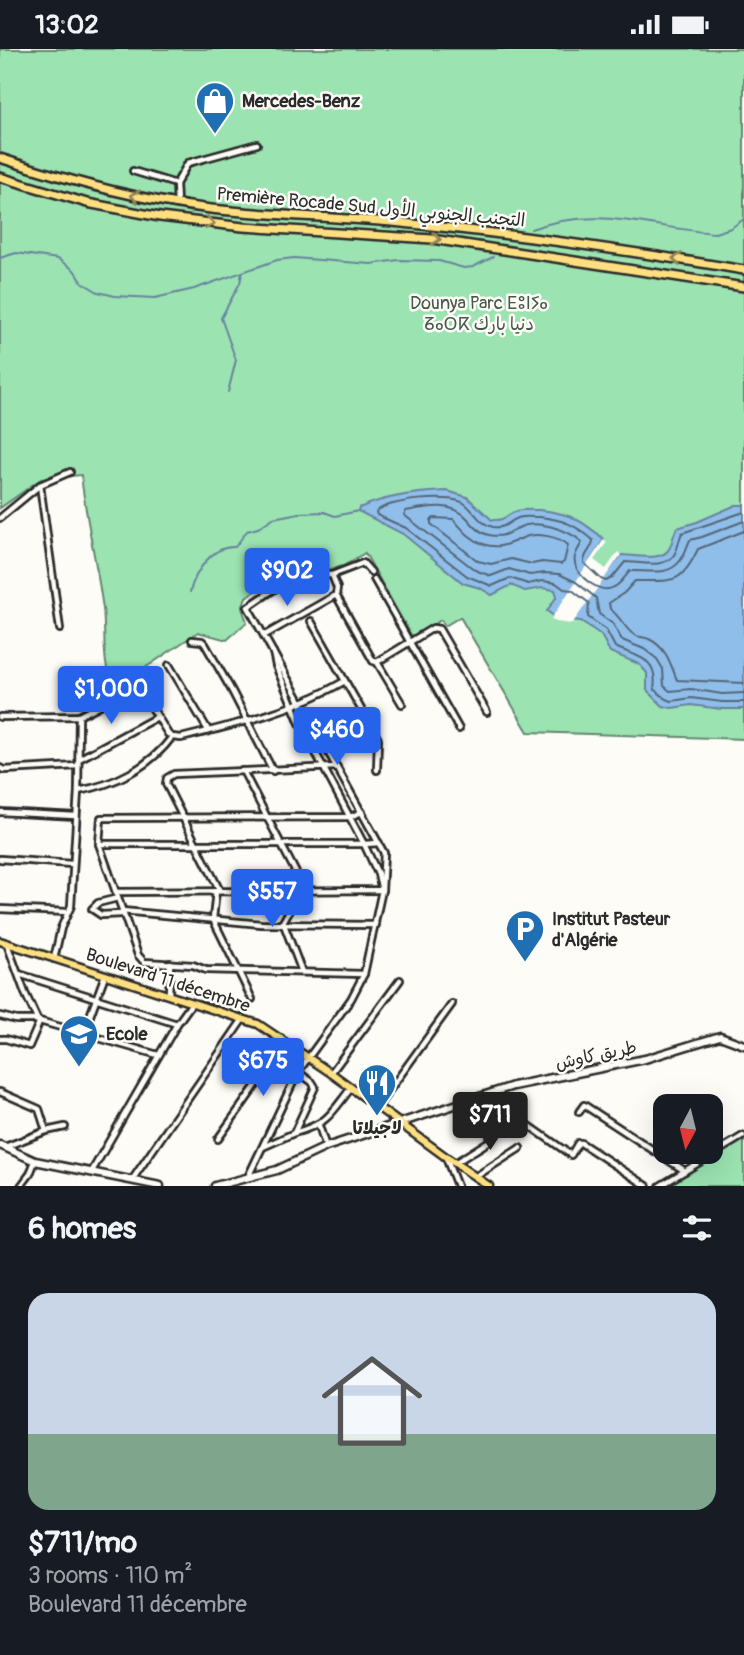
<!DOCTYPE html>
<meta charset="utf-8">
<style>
:root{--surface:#171b24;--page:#20242c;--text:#f1f3f6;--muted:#9ea1a6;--accent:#2563eb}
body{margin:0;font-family:Pangolin,"Playpen Sans Arabic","Noto Sans Tifinagh",sans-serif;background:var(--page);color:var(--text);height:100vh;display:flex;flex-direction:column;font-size:26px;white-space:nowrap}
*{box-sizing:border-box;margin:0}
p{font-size:23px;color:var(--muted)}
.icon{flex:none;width:38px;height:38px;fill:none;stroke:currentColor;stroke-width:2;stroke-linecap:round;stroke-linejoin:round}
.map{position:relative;height:1137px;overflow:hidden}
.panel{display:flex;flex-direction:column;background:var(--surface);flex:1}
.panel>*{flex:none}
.needle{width:46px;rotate:187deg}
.fabs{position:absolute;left:653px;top:1045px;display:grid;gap:14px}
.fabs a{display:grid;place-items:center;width:70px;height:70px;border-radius:14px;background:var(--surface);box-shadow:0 7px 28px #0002;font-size:35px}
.price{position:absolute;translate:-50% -60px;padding:0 16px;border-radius:7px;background:var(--accent);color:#fff;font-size:23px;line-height:46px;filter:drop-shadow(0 2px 4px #0008)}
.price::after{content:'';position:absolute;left:50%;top:42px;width:21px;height:16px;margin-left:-10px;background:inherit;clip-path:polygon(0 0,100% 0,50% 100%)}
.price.active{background:#222;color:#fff}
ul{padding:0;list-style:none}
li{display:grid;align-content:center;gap:14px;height:371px;padding:0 28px}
li span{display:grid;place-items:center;height:217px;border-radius:21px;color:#555}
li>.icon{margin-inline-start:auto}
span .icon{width:126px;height:126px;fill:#fffc;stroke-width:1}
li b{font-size:30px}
h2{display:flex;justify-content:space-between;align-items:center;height:84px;padding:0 28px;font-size:30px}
.status{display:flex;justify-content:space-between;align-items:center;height:49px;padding:0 35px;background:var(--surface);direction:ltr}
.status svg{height:19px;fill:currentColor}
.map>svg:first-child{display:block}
</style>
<div class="status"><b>13:02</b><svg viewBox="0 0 49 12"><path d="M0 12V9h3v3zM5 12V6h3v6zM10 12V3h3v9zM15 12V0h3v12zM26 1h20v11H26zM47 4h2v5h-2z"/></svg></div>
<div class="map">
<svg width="744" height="1137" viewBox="0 0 744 1137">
<rect width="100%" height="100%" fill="#fdfcf7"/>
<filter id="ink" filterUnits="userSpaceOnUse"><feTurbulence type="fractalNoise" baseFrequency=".0143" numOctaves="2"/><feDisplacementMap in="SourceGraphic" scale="14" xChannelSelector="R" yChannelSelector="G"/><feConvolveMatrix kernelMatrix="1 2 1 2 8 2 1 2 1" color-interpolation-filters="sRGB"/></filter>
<g filter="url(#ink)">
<g fill="#9be3b1" stroke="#63876e" stroke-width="2">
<path d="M0 0H744V690L528 683 460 568 445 577 441 571 412 588 365 504 343 517 326 521 301 520 287 523 246 548 242 559 247 573 227 591 198 583 114 640C101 616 106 586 103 560 97 515 86 471 81 426L41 430 0 459Z"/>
<path d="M744 1091V1137H666Z"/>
</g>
<path fill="#90beea" stroke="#68839e" stroke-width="2" d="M447 442 467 448 492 471C507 472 506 465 517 462 523 460 533 461 539 461 570 464 581 471 604 490L590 512 606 525 621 506C634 506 662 513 669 500 673 493 673 485 677 479L697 473 736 456H744V660H721L691 656 672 659 663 657 647 641V624L639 615 610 603 601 586 581 572 558 570 547 562 557 547 555 541 542 539 525 542 511 536 492 546 480 539 463 534 403 485 358 462 359 459C386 447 418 443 447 442Z"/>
<path fill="#fdfcf7" d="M604 490 607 493 594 511 606 520 618 503 621 506 572 575 556 573 551 570Z"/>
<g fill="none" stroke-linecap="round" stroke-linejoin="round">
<g stroke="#536677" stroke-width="2">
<path d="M744 463 682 484C679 490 678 500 674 506 665 520 640 513 625 513L612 529 606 532 601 530 584 514C583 505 593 500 593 491 576 476 562 470 539 468 533 468 523 467 518 469 508 473 505 480 493 478 479 475 475 462 464 454 450 445 386 451 376 463L377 466 406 479 467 527 492 537 510 529 528 535 542 532 556 534 564 540 572 541 589 554 588 568 606 581 615 598C637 608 659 608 654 640L666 650 672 652 691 649 722 653H744"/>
<path d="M434 469 453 470C462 479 469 490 483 495 500 501 510 494 525 488 536 483 560 488 568 496L564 513 561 515 542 513 532 515 511 510 491 515 478 512 431 475V471Z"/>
<path d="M744 472 702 488 690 491C687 497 685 506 680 512 668 528 647 521 630 522 625 527 621 535 614 538 601 546 577 528 575 514 573 506 579 500 582 493 569 481 537 470 520 478 509 484 503 489 489 486 480 484 474 477 468 470 453 452 427 458 406 462L404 466 475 521 491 527 509 520 530 526 545 524 559 525 576 533 596 549 599 565 613 575 622 591 644 600 657 610 663 620 664 637 670 642 691 640 722 645 744 644"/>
<path d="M744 482 698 500C680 538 672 531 635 532L624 544 609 554 610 560C620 567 626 581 633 585 637 588 643 588 649 590 667 599 670 614 677 631L744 634"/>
</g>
<g stroke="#68839e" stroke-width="2">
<path d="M531 180C598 156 649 179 715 184L731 179 744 170"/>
<path d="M0 209 16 204 58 210 74 221 83 234 98 243 115 247 155 249 194 240 277 211 294 209 371 215 399 211 439 212 464 219 473 218 493 208"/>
<path d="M228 343 236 311 221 269 240 234 242 224"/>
<path d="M190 543C195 523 212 496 235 498L247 482 258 479 273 469 299 464 324 463 335 467 358 462"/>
</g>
<g stroke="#2b2b2b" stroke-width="10">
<g id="street">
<path d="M133 122 176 135"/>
<path d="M177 155 176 135 188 114 257 95"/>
<path d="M40 436 60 580"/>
<path d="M0 469 40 436 70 423"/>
<path d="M332 526 337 539 336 546"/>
<path d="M374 530 459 680"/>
<path d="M311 572 378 690 377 721"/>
<path d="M265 586 336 546 373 612 377 613 433 579 439 580 487 663"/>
<path d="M192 591 202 592 205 595 232 642 273 722"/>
<path d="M377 613 402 655"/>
<path d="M169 616 208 681"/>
<path d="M151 657 168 685 172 688 181 689C238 675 295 661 345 632"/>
<path d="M0 668 79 667 112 650"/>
<path d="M79 710 157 668"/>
<path d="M0 719 4 721 78 717"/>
<path d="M243 722 305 841"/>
<path d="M78 742C114 736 150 718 172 688"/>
<path d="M0 763 76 767"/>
<path d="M362 763 350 768 101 769 99 795 138 906 144 913 193 916 206 921 364 925"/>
<path d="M99 795H364L379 794"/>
<path d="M0 810 72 815"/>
<path d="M216 842 213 870 252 950"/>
<path d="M220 842 166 735 167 729 174 725 337 718"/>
<path d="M300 842 283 873 302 923"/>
<path d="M116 843 382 841 378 825 364 795 300 674 276 617 273 603"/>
<path d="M118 849 98 854 92 860 101 866 122 865"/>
<path d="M0 860 67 863"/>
<path d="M122 862 261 875 376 876"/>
<path d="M54 910 61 879 71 857 78 742 79 667"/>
<path d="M19 925 177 975"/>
<path d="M169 946 170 914"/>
<path d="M0 967 16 971H36L158 1006"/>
<path d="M84 983 105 926"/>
<path d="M0 990H6L29 997 39 974 25 944 7 895"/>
<path d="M331 1024 400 931"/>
<path d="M0 1043 39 1060 46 1082"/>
<path d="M378 1057 452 955"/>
<path d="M579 1063 584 1056 685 1122"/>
<path d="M524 1073 571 1106 578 1094H581L647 1137"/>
<path d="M319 1077 326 1098"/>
<path d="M294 1084C329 1074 330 1066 351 1039"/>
<path d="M218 1090 257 1035 268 1007 281 989"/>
<path d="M5 1098 46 1082 65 1078"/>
<path d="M263 1098 294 1084 315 1038 312 1033 298 1023"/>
<path d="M446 1109 457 1137"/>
<path d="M455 1114 488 1093"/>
<path d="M92 1122 177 975 192 954"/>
<path d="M248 1128 298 1023 351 950 364 925 382 841 384 804 248 558 295 526H332L363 514 371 523"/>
<path d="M475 1128 520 1099"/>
<path d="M132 1131 243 970"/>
<path d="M21 1137 30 1125 35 1112"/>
<path d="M660 1137 743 1087"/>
</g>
</g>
<g stroke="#2b2b2b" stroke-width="11">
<g id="secondary">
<path d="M0 1096 35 1112 160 1137"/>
<path d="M215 1137 277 1121 326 1098 513 1037 645 1010 720 987 744 996"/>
</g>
</g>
<g stroke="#2b2b2b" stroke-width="11">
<path id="primary" d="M0 892 258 975 331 1024 446 1108 489 1137"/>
</g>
<g stroke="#2b2b2b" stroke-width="12">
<g id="highway">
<path d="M0 109C69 132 139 151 211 160 274 167 339 168 402 174 517 185 630 202 744 221"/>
<path d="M0 128 87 154 160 168 243 178 432 190 744 238"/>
</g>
</g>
<use href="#street" stroke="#fdfcf7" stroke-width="4.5"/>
<use href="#secondary" stroke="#fdfcf7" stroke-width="6"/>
<use href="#primary" stroke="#fedf80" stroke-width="6"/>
<use href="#highway" stroke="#fedf80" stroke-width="7"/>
</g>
<defs><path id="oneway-chevron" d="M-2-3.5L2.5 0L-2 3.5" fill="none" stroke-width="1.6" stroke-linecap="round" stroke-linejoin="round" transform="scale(1.75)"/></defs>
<g stroke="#948556">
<use href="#oneway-chevron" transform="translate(135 147) rotate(-168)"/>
<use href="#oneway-chevron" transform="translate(210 174) rotate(7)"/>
<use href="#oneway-chevron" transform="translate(436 190) rotate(7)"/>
<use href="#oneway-chevron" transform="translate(677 210) rotate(-171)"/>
</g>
</g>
<defs>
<g id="shop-pin" transform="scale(2.0125)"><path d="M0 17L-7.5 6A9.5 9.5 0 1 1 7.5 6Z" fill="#1f6fb2" stroke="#fdfcf7"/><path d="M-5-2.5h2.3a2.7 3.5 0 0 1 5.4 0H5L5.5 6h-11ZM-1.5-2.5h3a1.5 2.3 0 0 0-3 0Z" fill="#fff"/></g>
<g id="parking-pin" transform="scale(2.0125)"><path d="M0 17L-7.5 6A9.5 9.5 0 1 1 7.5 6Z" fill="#1f6fb2" stroke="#fdfcf7"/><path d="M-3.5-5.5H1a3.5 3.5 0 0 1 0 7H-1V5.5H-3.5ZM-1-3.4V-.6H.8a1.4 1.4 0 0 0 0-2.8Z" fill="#fff"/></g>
<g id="school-pin" transform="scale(2.0125)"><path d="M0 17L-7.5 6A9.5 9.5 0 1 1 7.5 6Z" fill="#1f6fb2" stroke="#fdfcf7"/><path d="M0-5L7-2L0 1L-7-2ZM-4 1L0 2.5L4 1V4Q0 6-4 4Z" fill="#fff"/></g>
<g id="restaurant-pin" transform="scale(2.0125)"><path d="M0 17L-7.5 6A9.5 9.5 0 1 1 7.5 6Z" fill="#1f6fb2" stroke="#fdfcf7"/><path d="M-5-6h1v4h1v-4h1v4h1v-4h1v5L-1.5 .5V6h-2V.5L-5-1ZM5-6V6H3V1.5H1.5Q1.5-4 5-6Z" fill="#fff"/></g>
</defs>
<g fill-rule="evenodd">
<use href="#shop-pin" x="215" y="52"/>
<use href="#parking-pin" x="525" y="880"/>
<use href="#school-pin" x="79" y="985"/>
<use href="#restaurant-pin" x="377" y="1034"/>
</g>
<g text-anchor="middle" stroke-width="5" stroke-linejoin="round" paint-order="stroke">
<g font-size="18" font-weight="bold" fill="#2b2b2b" stroke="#fdfcf7" text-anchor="start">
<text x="242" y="58">Mercedes-Benz</text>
<text x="552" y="876">Institut Pasteur<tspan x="552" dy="21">d'Algérie</tspan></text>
<text x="106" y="991">Ecole</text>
<text x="377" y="1085" text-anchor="middle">لاجيلاتا</text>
</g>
<g font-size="18" fill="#2b2b2b" stroke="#fdfcf7">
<text transform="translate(371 158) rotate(5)" y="6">Première Rocade Sud التجنب الجنوبي الأول</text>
<text transform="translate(168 931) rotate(18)" y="6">Boulevard 11 décembre</text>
<text transform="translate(596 1006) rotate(-12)" y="6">طريق كاوش</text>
</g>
<g font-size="18" fill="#47594c" stroke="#fdfcf7">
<text x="479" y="260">Dounya Parc ⴹⵓⵏⵢⴰ<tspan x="479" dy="21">ⵒⴰⵔⴽ دنيا بارك</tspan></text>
</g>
</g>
</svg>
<div class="fabs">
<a><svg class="needle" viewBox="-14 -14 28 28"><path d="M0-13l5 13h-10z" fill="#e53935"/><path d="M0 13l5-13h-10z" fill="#9ea1a6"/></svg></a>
</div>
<b class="price" style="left:287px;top:559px">$902</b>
<b class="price" style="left:111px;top:677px">$1,000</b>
<b class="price" style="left:337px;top:718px">$460</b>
<b class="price" style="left:272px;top:880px">$557</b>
<b class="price" style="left:263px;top:1049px">$675</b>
<b class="price active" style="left:490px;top:1103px">$711</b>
</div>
<section class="panel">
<h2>6 homes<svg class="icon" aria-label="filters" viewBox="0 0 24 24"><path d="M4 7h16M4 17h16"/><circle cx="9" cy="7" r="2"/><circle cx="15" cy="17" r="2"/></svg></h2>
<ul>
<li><span style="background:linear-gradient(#c9d6e8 65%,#7fa58c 0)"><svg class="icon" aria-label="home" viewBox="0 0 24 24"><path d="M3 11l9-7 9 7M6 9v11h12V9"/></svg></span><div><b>$711/mo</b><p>3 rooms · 110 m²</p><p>Boulevard 11 décembre</p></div></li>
</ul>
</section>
